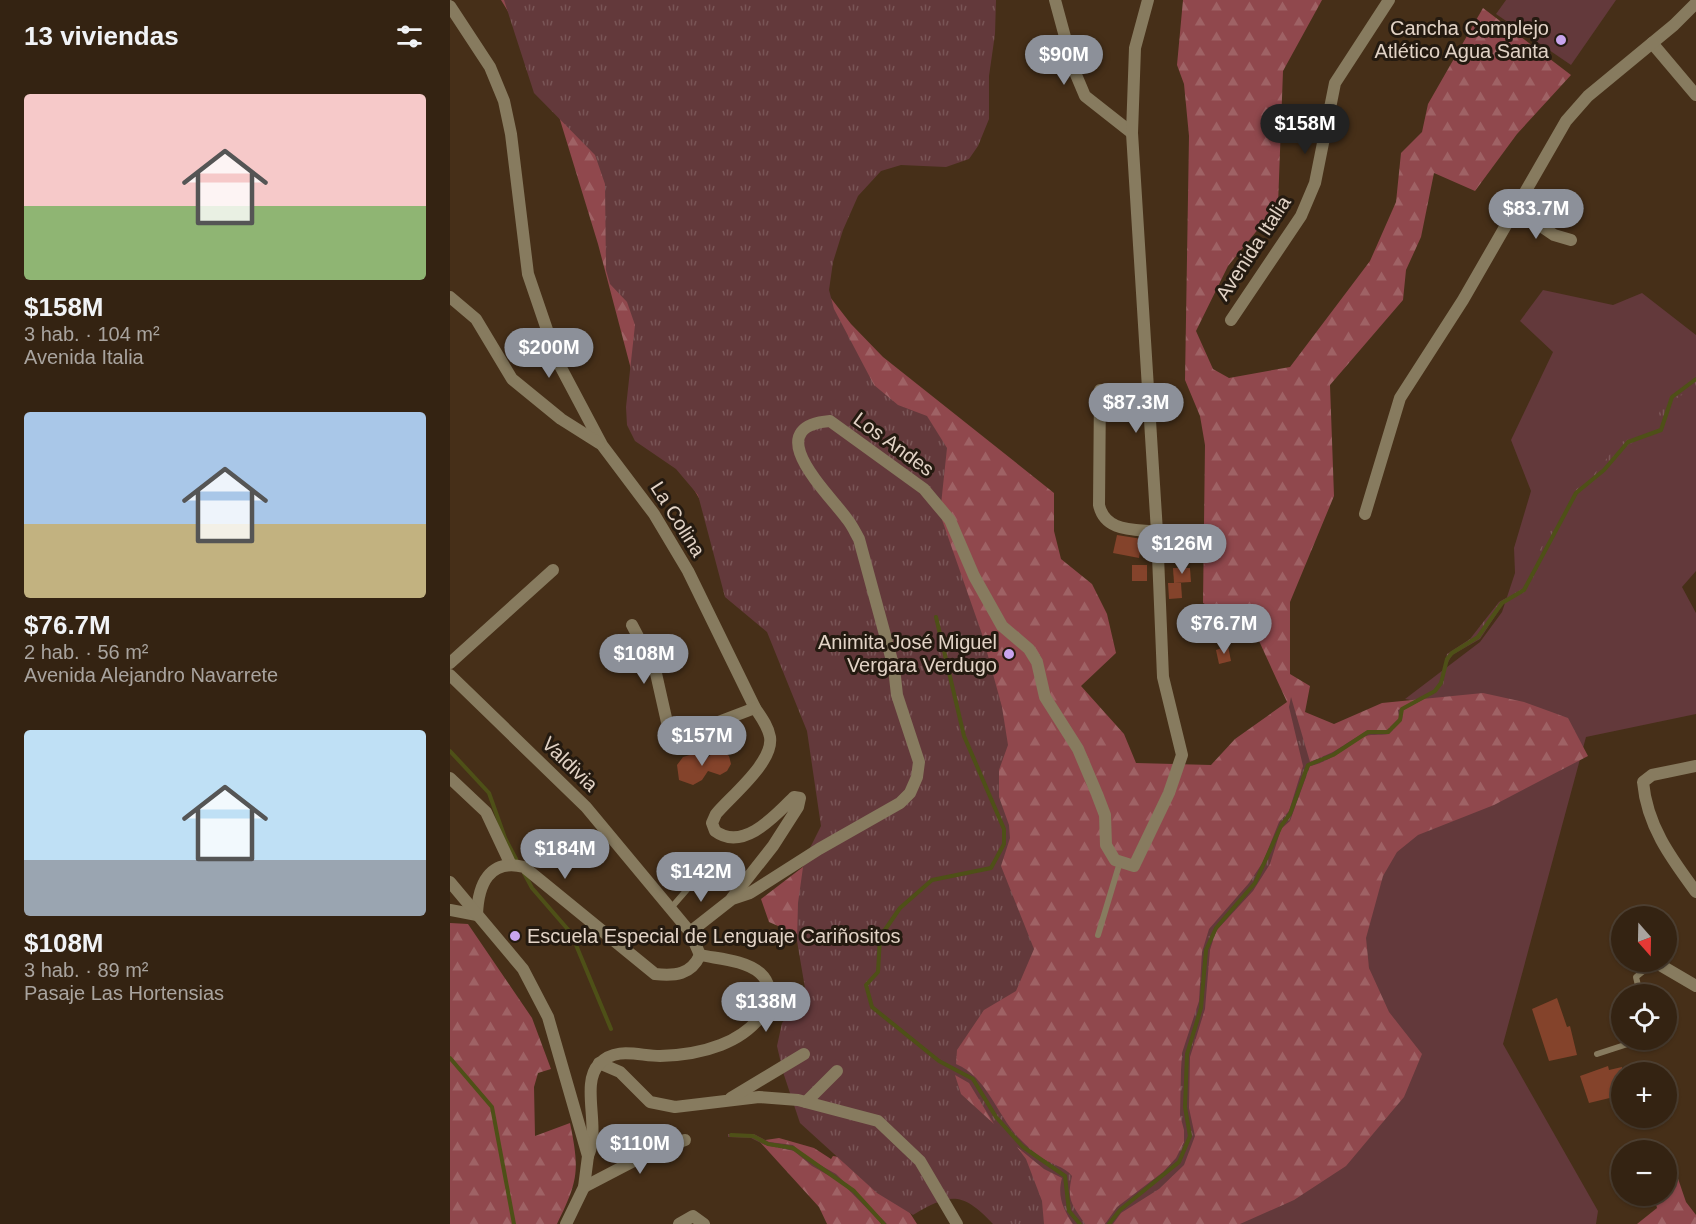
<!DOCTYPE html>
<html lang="es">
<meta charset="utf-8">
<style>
:root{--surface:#342312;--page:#3f2f20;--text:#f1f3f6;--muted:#a9a49f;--line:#4e4032;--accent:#8c9099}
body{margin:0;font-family:Helvetica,sans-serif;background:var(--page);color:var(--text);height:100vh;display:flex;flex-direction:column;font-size:22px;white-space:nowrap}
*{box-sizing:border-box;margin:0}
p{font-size:20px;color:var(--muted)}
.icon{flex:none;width:33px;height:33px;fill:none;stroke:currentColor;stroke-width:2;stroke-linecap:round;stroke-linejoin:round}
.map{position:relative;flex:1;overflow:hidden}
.side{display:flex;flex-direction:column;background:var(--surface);width:450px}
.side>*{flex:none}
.needle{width:39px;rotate:160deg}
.controls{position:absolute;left:1161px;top:906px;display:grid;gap:12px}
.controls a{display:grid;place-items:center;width:66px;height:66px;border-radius:50%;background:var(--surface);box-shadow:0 2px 4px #0004,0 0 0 2px var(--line);font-size:30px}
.price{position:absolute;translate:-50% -51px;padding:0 14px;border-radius:21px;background:var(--accent);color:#fff;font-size:20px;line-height:39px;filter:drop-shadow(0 2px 3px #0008)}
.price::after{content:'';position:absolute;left:50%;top:36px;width:18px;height:14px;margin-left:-9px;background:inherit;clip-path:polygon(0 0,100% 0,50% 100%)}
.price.on{background:#222;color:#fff}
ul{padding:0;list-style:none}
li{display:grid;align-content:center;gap:12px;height:318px;padding:0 24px}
li span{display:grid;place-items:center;height:186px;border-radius:6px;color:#555}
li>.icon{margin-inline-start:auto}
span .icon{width:108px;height:108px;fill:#fffc;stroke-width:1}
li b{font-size:26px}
h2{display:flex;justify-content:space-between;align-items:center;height:72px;padding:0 24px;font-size:26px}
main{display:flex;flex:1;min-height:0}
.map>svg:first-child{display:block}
</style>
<main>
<section class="side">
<h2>13 viviendas<svg class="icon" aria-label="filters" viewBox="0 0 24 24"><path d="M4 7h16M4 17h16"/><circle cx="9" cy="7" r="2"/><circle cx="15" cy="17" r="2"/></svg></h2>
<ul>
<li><span style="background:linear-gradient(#f6c9c9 60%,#8fb573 0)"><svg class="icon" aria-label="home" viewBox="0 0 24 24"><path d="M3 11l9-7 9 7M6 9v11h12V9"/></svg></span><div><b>$158M</b><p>3 hab. · 104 m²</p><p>Avenida Italia</p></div></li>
<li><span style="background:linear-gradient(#a9c7e8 60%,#c2b280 0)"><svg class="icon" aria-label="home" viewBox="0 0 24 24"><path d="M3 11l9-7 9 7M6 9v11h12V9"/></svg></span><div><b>$76.7M</b><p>2 hab. · 56 m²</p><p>Avenida Alejandro Navarrete</p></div></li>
<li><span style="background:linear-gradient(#bfe0f5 70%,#9aa5b1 0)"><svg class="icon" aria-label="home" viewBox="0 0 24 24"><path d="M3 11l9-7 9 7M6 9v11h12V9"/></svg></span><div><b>$108M</b><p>3 hab. · 89 m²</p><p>Pasaje Las Hortensias</p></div></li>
</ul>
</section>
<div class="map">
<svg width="1246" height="1224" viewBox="0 0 1246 1224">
<defs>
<pattern id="forest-firs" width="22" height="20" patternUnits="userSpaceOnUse" patternTransform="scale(1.5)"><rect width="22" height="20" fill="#90484d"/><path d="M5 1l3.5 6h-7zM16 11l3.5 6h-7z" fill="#9f6265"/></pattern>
<pattern id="park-tufts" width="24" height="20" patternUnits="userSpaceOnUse" patternTransform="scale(1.5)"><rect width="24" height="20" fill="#63393b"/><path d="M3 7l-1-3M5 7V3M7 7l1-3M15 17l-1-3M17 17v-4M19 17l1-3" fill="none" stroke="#795556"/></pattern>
</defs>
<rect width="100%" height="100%" fill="#462f18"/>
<g fill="#63393b">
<path d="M1056 0H1166L1121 65 1046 14Z"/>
<path d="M1093 290 1163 305 1192 293 1246 335V571L1232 587 1246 613V714L1136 737 1053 1044 1148 1211 1146 1224H772L933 1015 910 938 927 874 1003 708 955 699 1030 642 1052 612 1065 573 1064 548 1081 491 1061 440 1103 352 1070 321Z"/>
</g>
<g fill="url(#forest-firs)">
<path d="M51 0H286L373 288 401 324 433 357 604 493V531L611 559 642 584 657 614 666 653 631 686 674 734 686 763 761 765 785 739 837 702 804 630 753 603 755 445 750 416 735 380 739 136 734 84 727 65 733 0H872L833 71 828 205 778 266 746 331 763 369 779 378 840 367 920 261 946 202 951 153 972 132 978 104 1033 8 1121 75 1067 134 1025 191 984 173 971 237 956 270 953 300 880 385 884 496 840 602V674L860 686 855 712 884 724 932 703 1033 693 1074 702 1118 718 1138 756 1044 805 968 835 947 852 933 876 916 938 919 968 939 1012 972 1054 954 1097 896 1166 844 1200 790 1224H553L353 937 319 922 311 899 430 808 187 392 148 244 96 74Z"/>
<path d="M0 923 18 924 82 1018 101 1069 88 1073 84 1087 85 1136 120 1123C130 1171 128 1181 107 1224H0Z"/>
<path d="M329 1138 364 1148 381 1159 383 1156 414 1161 446 1191 467 1224H377L369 1207 309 1141Z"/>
<path d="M1222 1161 1236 1202 1246 1215V1224H1187L1207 1208 1204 1196H1216L1217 1166Z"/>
</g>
<g fill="url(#park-tufts)" fill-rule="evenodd">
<path d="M54 0H546L545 34 539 76V119L528 146 519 159 496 167 451 165 431 171 408 196 393 230 383 262 379 290 384 309 424 385 448 405 477 416 497 448 490 514 532 634 552 707 558 745 549 770V797L559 825 560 838 551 866 584 949 566 991 534 1010 507 1050 506 1064C538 1078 546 1114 569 1138 575 1144 582 1151 590 1157 599 1163 615 1167 622 1176 616 1201 623 1205 635 1224H623C613 1209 607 1196 612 1178L594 1169 567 1147 576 1159 592 1201 594 1224H543C512 1191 500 1193 463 1215L427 1193 350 1123 333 1072 327 1046 332 1023 356 994 347 941 348 903 354 860 371 826 357 731 317 632 275 597 248 495 226 469 185 441 177 425 176 407 185 325 177 302 160 284 156 270 155 184 145 155 84 93ZM505 1075 519 1083 544 1124 511 1094Z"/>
<path d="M1246 374V386L1221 402 1213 433 1179 444 1153 476 1131 494 1092 556 1078 590 1053 604 1030 639 1002 655 997 664 993 686 987 692 953 710 952 720 939 734C929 736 920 733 911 738 893 747 881 762 860 766L840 821 831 829 820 864 803 891 766 931 760 950 755 1009 740 1057 739 1108 745 1136 734 1165 709 1189 671 1213 663 1224H655L667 1207 713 1172 726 1158 734 1142V1130L730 1115 731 1070 732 1053 749 1001 752 952 759 929 799 883 813 862 829 822 839 811 853 766 839 707 841 697 860 762 883 752 918 730H937L949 718 948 710 967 700 990 682 997 654 1020 639 1049 602 1070 590 1100 530 1125 490 1140 479 1169 443 1202 430 1207 425 1209 413 1220 393Z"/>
<path d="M278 1134H304L319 1142 343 1145 354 1156 386 1174 437 1224H432L392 1183 362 1166 344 1151 315 1145 301 1138 278 1137Z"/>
</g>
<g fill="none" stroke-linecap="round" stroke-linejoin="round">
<g stroke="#4e5017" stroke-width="4">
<path d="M486 617 514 736 554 829V844L541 868 482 880 450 908 430 937 428 972 416 985 422 1007 489 1061 523 1079 546 1117 573 1147 615 1176 619 1211 630 1224"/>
<path d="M0 751 39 793 55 838 66 859"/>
<path d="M74 873 82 888 121 933 161 1029"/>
<path d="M0 1058 42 1107 64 1224"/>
<path d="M281 1135 303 1136 318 1144 343 1148 404 1191 434 1224"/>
<path d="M659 1224 670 1210 729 1162 740 1136 735 1107 737 1054 751 1008 756 950 766 928 805 883 831 826 840 814 858 765 883 755 918 732H938L950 720 952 709 985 691 991 683 997 659 1002 653 1028 637 1052 603 1074 590 1126 493 1154 470 1178 442 1211 430 1222 397 1246 379"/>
</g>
</g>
<g fill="#84432b">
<path d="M720 528H739V543L720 544Z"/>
<path d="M667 535 692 539 689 558 663 553Z"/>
<rect x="682" y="565" width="15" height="16"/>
<path d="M723 568H740L741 582 724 583Z"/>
<path d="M718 583H731L732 598 719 599Z"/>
<path d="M778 646 781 661 769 664 766 650Z"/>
<path d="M265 751H273L279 756 281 764 277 771 270 775 258 771 252 780 243 785 229 780 227 765 233 757 243 754 255 760Z"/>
<path d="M1107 998 1117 1027 1120 1026 1127 1055 1099 1061 1082 1009Z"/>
<path d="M1158 1066 1159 1070 1172 1067V1095L1139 1103 1130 1076Z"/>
</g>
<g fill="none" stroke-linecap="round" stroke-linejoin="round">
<g stroke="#877b5f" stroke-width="6">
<path d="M221 908 261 862"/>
<path d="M648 935 670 862"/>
<path d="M1190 994 1186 977 1205 962"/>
<path d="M1147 1054 1190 1040"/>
</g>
<g stroke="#877b5f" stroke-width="12">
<path d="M605 0 624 70 635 96 682 133"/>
<path d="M0 6 40 67 54 101 61 134 78 274 108 362 152 445 204 514 238 571 305 708C311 717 318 726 320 737 324 762 281 796 266 814L262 823 265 831C293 852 325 816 344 797L350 798 348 807 323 846 282 898"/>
<path d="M1202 43 1246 95"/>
<path d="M1066 209 1104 235 1121 240"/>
<path d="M0 297 26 319 62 379 111 419 149 443"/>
<path d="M781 320 851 216 865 183 885 83 939 0"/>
<path d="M650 390 649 505C655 532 683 529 707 532"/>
<path d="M915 514 950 398 1013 300 1116 121 1138 96 1224 25 1246 3"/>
<path d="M182 625 205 669 221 740 305 708"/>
<path d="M0 663 103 570"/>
<path d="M0 675 136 807 240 932 250 955"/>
<path d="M1246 766 1202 775 1193 782C1197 826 1221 858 1246 892"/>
<path d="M0 778 36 812 60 863"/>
<path d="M0 910 27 915C28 885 39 858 74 867L205 974C225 976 241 975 250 955"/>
<path d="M240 932 282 899 300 893 369 849 450 803 460 793 467 777 469 762 447 695 444 668 409 539C405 532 402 525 397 519 380 495 307 427 380 421L474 489 500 520 524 576 552 626 579 649 587 662 595 697 628 749 647 794 655 815 656 845 665 860 684 866 719 793 732 755 713 677 707 532 682 133 685 48 698 0"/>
<path d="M1205 962 1246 986"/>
<path d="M149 1063 170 1072 200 1102 225 1107 309 1097 348 1100 428 1121 470 1161 507 1224"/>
<path d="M281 1098 354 1054"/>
<path d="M356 1102 387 1071"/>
<path d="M138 1156C151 1128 130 1084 149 1064 166 1046 189 1056 210 1056 249 1055 298 1044 317 1006 322 995 320 982 310 973 295 960 269 959 250 955"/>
<path d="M134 1187 203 1151 235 1140"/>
<path d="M229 1224 243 1216 254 1224"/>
</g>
<path stroke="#877b5f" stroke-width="12" d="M0 882 73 969 98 1017 138 1156 134 1187 116 1224"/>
</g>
<g fill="#c9a5ee" stroke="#241a10" stroke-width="2">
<circle cx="1111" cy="40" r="6"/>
<circle cx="559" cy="654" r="6"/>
<circle cx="65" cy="936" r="6"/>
</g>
<g text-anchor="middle" stroke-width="6" stroke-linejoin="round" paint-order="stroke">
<g font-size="20" fill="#e2d3c6" stroke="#241a10" text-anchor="end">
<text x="1099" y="35">Cancha Complejo<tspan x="1099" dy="23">Atlético Agua Santa</tspan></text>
<text x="547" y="649">Animita José Miguel<tspan x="547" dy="23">Vergara Verdugo</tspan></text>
<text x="77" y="943" text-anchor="start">Escuela Especial de Lenguaje Cariñositos</text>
</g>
<g font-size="20" fill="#e2d3c6" stroke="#241a10">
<text transform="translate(803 248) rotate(-57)" y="7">Avenida Italia</text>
<text transform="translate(444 444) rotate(36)" y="7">Los Andes</text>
<text transform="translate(228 519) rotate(58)" y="7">La Colina</text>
<text transform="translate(120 764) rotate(44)" y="7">Valdivia</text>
</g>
</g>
</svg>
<div class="controls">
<a><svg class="needle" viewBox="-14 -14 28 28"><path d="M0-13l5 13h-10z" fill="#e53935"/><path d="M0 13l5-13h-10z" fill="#a9a49f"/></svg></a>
<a><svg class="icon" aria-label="locate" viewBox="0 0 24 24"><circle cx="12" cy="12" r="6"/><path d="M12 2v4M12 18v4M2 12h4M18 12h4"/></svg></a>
<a>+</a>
<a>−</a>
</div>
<b class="price" style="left:614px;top:86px">$90M</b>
<b class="price on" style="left:855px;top:155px">$158M</b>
<b class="price" style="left:1086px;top:240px">$83.7M</b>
<b class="price" style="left:99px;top:379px">$200M</b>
<b class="price" style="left:686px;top:434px">$87.3M</b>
<b class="price" style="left:732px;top:575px">$126M</b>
<b class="price" style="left:774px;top:655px">$76.7M</b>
<b class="price" style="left:194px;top:685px">$108M</b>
<b class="price" style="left:252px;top:767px">$157M</b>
<b class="price" style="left:115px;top:880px">$184M</b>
<b class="price" style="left:251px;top:903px">$142M</b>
<b class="price" style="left:316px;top:1033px">$138M</b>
<b class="price" style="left:190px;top:1175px">$110M</b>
</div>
</main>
